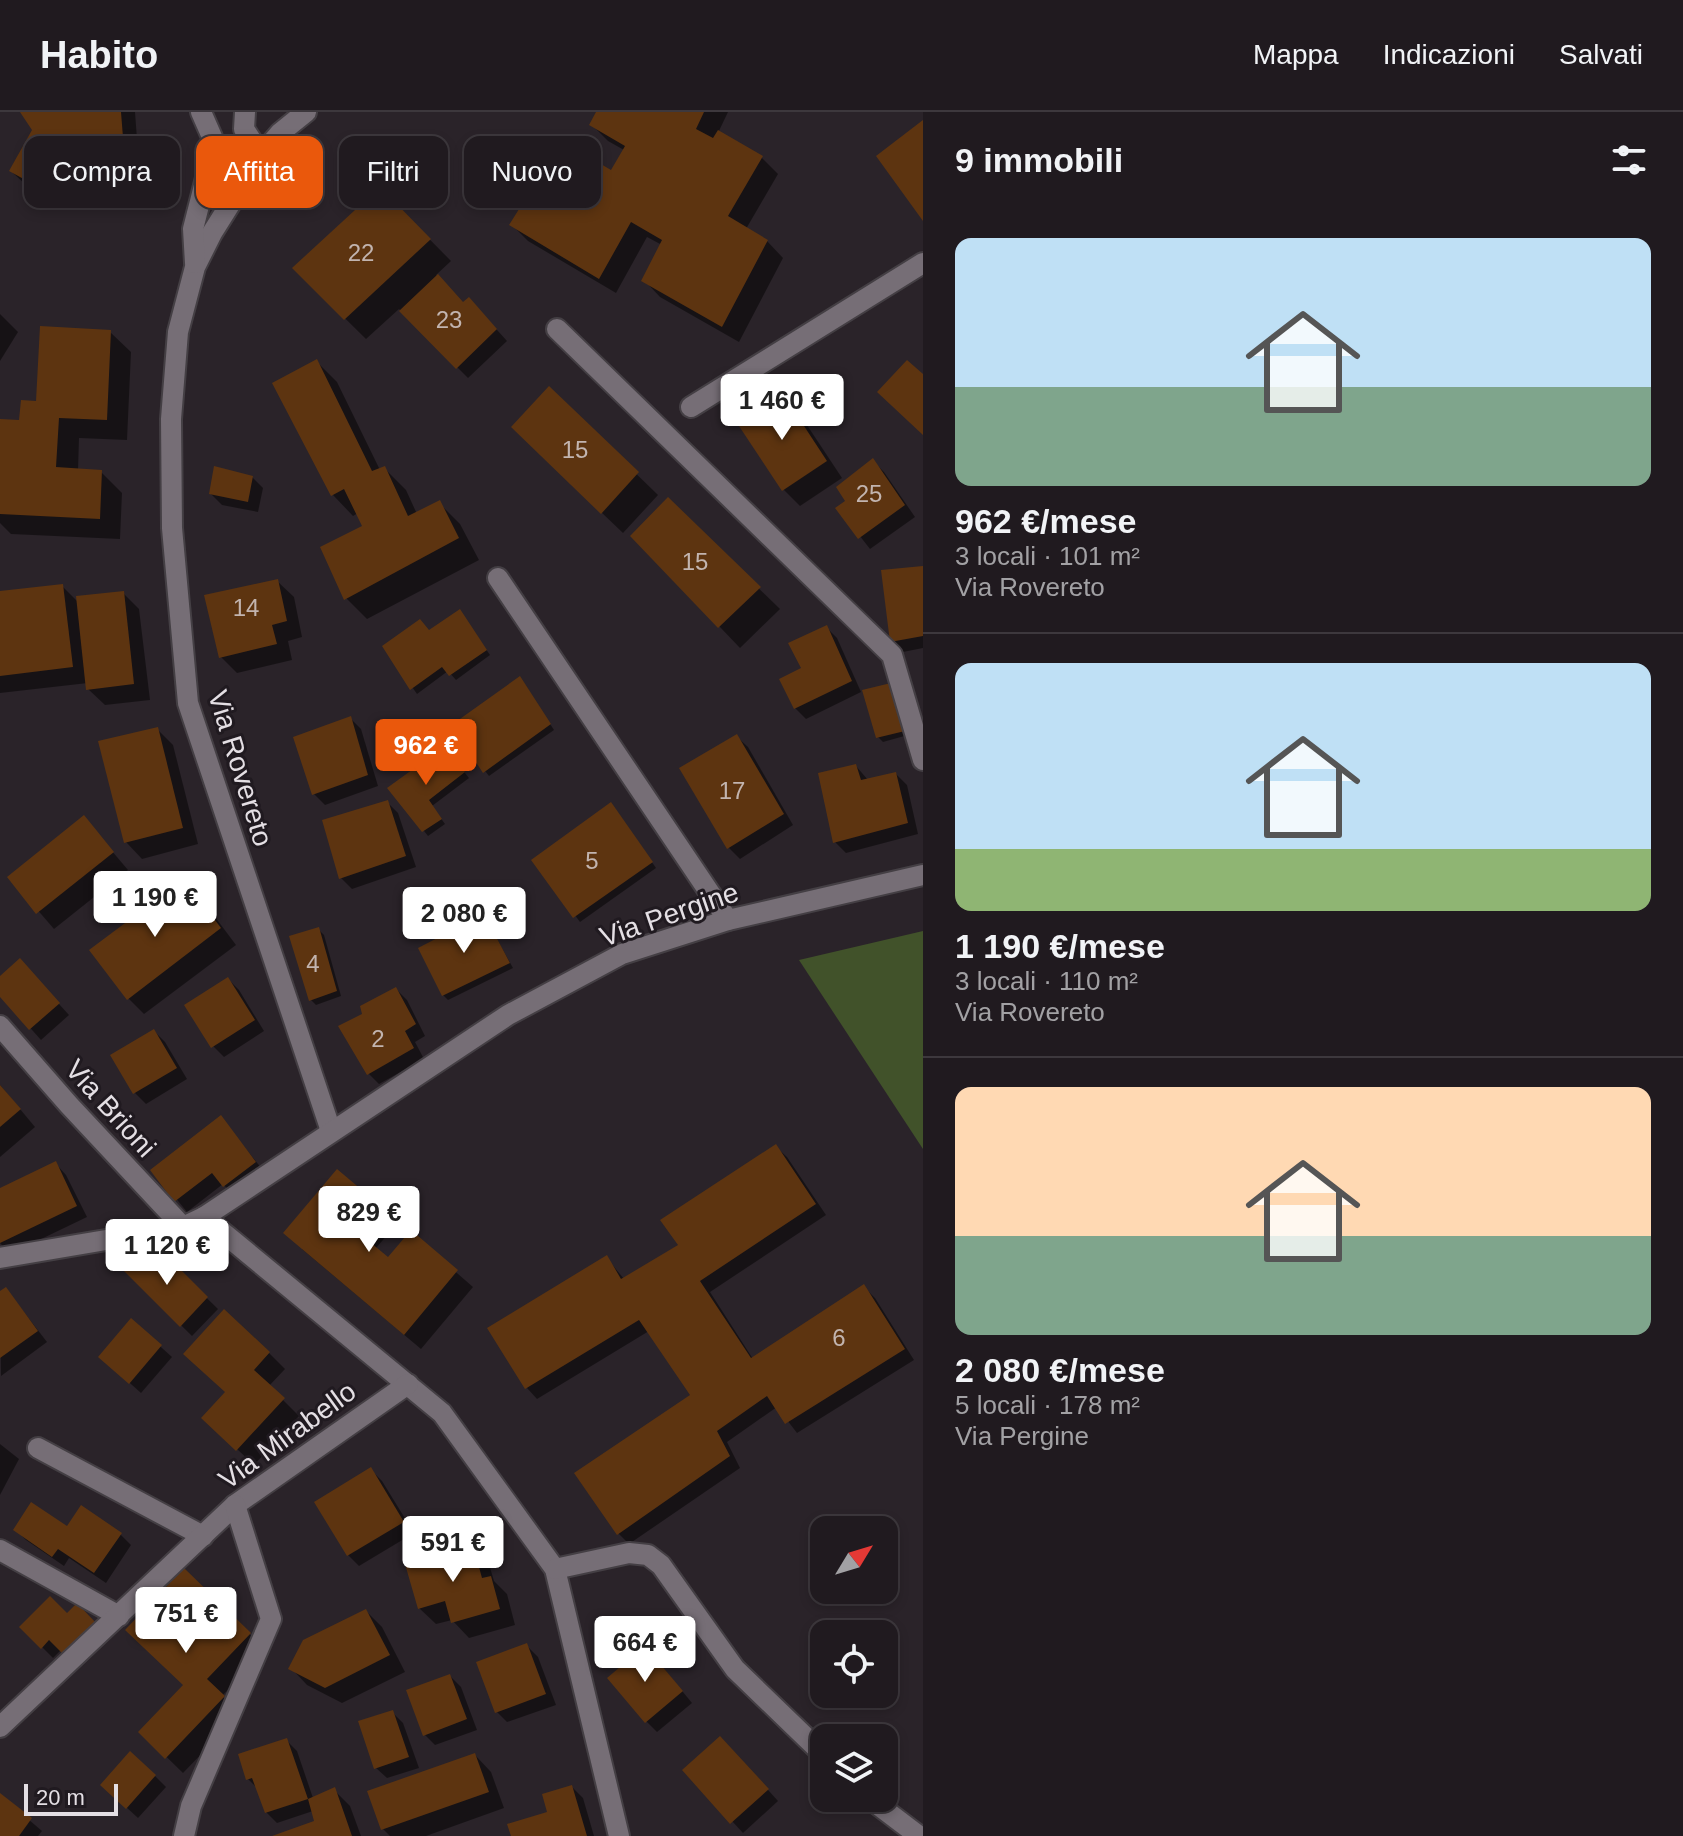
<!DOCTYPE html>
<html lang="it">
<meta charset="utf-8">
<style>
:root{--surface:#201a1f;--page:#2d272c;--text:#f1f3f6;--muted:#a2a1a4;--line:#3d383d;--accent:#ea580c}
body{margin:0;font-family:Helvetica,sans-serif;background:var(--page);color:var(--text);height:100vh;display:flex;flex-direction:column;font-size:30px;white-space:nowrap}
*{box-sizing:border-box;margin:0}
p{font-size:26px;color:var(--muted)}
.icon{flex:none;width:44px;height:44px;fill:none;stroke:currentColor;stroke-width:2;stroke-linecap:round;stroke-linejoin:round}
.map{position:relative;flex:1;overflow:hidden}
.side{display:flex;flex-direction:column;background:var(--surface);width:760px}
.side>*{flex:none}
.banner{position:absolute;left:24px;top:24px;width:760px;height:72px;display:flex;gap:16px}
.needle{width:52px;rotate:52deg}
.tools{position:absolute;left:810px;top:1404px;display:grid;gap:16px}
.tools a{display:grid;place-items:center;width:88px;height:88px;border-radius:16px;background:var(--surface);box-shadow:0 4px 12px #0003,0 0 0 2px var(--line);font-size:40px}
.scale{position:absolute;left:24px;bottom:20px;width:94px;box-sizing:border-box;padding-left:8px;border:4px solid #e4dfe4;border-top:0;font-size:22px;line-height:28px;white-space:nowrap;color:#e4dfe4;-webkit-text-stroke:6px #201a20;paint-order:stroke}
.price{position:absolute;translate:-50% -68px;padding:0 18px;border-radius:8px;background:#fff;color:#222;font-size:26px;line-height:52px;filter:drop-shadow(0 2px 4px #0008)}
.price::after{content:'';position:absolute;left:50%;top:48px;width:24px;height:18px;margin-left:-12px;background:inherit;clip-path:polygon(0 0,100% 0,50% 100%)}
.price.on{background:var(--accent);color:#fff}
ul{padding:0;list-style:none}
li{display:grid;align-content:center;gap:16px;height:424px;padding:0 32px}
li+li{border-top:2px solid var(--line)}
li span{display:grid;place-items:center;height:248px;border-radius:16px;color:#555}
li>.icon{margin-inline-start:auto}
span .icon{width:144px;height:144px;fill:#fffc;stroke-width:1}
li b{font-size:34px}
h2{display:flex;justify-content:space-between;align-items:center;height:96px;padding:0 32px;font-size:34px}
.tag{padding:0 28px;border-radius:16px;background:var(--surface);box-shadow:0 4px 12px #0003,0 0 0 2px var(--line);font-size:28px;line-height:72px}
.tag.on{background:var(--accent);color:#fff}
header{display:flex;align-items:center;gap:48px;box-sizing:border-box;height:112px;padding:0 40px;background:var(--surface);border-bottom:2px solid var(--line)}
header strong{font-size:38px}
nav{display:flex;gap:44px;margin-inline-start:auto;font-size:28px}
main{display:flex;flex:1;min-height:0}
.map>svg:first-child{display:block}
</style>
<header>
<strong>Habito</strong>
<nav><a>Mappa</a><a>Indicazioni</a><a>Salvati</a></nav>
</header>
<main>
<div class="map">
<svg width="923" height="1724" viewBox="0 0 923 1724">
<rect width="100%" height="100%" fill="#2a2329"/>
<path fill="#41522a" d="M923 819V1037L799 848Z"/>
<g fill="#0007">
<path d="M23 0H135L139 54 92 57 70 98 28 75 11 59 34 18Z"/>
<path d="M599 0H728L718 21 762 46 778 62 746 117 767 129 783 146 739 230 660 185 644 168 662 133 647 125 616 181 528 129 512 113 612 61 624 38 608 29 592 13Z"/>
<path d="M380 77 451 149 436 163 463 192 480 199 507 229 468 266 399 197 366 227 294 156Z"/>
<path d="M0 202 18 220 0 249Z"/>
<path d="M110 220 131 240 127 328 79 326 78 359 101 360 122 381 120 427 11 422 0 411V309L21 310Z"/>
<path d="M316 249 337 270 380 358 385 357 406 378 417 402 439 391 460 412 479 448 367 507 346 486 365 415 358 401 353 404 333 383Z"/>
<path d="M549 277 658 383 623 421 534 336Z"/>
<path d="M783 285 799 301 842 366 800 394 784 378 740 312Z"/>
<path d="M873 349 884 360 915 405 870 437 838 396 847 390Z"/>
<path d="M252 365 263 376 258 400 222 393 211 382Z"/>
<path d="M668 388 780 497 740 536 633 424Z"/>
<path d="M923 456V536L903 540 892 529Z"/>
<path d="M277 469 294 485 302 525 288 529 292 548 237 561 221 545Z"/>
<path d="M62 474 79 491 123 481 139 497 150 588 105 593 88 577V571L0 581V482Z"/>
<path d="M464 505 490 543 456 568 448 559 417 582 384 535 429 521Z"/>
<path d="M826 515 837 526 861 580 806 607 795 596 804 557Z"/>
<path d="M524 571 554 618 489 664 485 659Z"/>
<path d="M865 579 908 623 883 630 878 625Z"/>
<path d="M350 606 361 617 378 674 325 693 314 682Z"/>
<path d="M157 617 173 633 198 732 142 747 126 730Z"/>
<path d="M737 625 748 635 793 713 740 747 729 736 682 657Z"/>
<path d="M450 642 469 666 432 694 445 712 428 724 390 676Z"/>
<path d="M856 654 868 668 896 662 907 673 918 722 846 741 835 730Z"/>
<path d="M387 690 398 701 416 755 352 777 341 766 325 709Z"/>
<path d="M615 697 656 756 580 810 534 748Z"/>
<path d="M84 706 128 758 54 817 10 766Z"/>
<path d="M184 769 200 785 236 833 144 902 128 886Z"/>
<path d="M484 804 513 856 448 888 443 883Z"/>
<path d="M319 818 324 823 341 884 316 893 311 888Z"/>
<path d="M30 860 69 903 41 928 0 882V866Z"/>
<path d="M228 867 239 878 264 919 224 945 213 934Z"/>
<path d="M396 877 407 888 425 924 415 930 424 947 379 972 368 961 364 903Z"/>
<path d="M154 919 165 930 187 967 146 992 135 981Z"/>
<path d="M0 973 35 1015 0 1045Z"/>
<path d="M221 1006 266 1062 235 1085 223 1072 187 1100 153 1058Z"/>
<path d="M776 1035 787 1045 826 1103 710 1180 753 1247 864 1175 875 1186 914 1248 797 1321 777 1295 727 1330 740 1356 629 1432 618 1421 692 1284 649 1219 537 1287 527 1276 606 1145 624 1167 681 1133Z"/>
<path d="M56 1052 66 1063 87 1105 10 1142 0 1131V1078Z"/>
<path d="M380 1096 397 1112 375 1137 388 1148 411 1121 473 1175 421 1237 302 1137Z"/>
<path d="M173 1153 218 1197 192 1224 125 1158 164 1162Z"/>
<path d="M6 1177 47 1230 1 1264 0 1182Z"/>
<path d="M132 1209 172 1245 141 1281 112 1255Z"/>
<path d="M269 1241 285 1257 269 1274 299 1304 254 1353 204 1306Z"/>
<path d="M0 1332 19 1347 0 1383Z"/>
<path d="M371 1358 382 1369 414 1421 359 1454 348 1443 317 1391Z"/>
<path d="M15 1417H67L120 1422 131 1433 106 1471 69 1446 64 1454 26 1428Z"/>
<path d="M472 1435 489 1452 494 1469 507 1482 515 1513 469 1526 452 1508 436 1512 419 1496Z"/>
<path d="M184 1459 266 1538 222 1584 240 1602 183 1661 141 1620 185 1574Z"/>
<path d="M77 1494 105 1522 75 1551 61 1538 53 1546 22 1515 67 1503Z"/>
<path d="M366 1499 382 1515 405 1560 342 1591 307 1573 291 1556Z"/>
<path d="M527 1534 538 1545 556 1593 507 1610 496 1599Z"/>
<path d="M656 1547 692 1591 657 1620 646 1609Z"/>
<path d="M450 1564 461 1575 477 1618 435 1633 424 1622Z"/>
<path d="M392 1600 403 1611 419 1656 387 1666 376 1656Z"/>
<path d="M286 1628 297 1639 313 1686 334 1678 350 1694 361 1724H276L317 1710 313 1699 277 1711 266 1700 258 1677 248 1667Z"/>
<path d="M731 1637 778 1689 743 1721 685 1658Z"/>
<path d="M475 1643 491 1660 504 1696 426 1724H390L383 1717Z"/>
<path d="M155 1664 166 1675 138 1706 113 1683Z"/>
<path d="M572 1675 583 1686 594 1724H513L549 1701Z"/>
<path d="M0 1683 42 1719 38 1724H0Z"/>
</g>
<g fill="#5d3410">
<path d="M20 0H121L124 38 76 42 53 83 9 59 32 18Z"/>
<path d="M596 0H704L696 17 713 26 718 18 763 44 728 104 768 128 722 215 641 169 662 128 631 110 599 167 509 113 562 29 611 58 625 34 589 13Z"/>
<path d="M923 8V109L876 44Z"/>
<path d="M380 75 431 127 344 208 292 156Z"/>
<path d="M438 162 463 190 469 185 497 217 456 257 399 199Z"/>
<path d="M40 214 111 218 107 308 59 306 56 355 102 358 100 407 0 402V307L19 308 21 288 36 289Z"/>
<path d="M317 247 372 359 385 354 408 404 440 388 459 426 344 488 320 435 362 414 344 377 331 384 272 271Z"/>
<path d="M907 248 923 262V323L877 280Z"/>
<path d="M549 274 639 360 601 402 511 315Z"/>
<path d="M783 282 827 349 782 379 737 311Z"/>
<path d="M873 346 905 393 858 427 835 396 845 389 836 375Z"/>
<path d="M214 354 253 364 248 390 209 382Z"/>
<path d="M668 385 761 475 718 516 630 424Z"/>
<path d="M923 454V524L890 530 881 458Z"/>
<path d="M278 467 287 509 272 513 277 532 219 546 204 483Z"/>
<path d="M63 472 73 555 0 564V479Z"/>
<path d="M124 479 134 572 86 578 76 484Z"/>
<path d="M460 497 487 538 449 564 442 555 410 578 382 534 420 507 429 518Z"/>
<path d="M827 513 852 569 794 597 779 567 801 556 788 531Z"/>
<path d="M520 564 551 612 483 661 464 632 470 628 457 609Z"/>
<path d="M891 571 905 619 876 626 862 578Z"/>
<path d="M351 604 368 663 312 683 293 625Z"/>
<path d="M158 615 183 716 124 731 98 629Z"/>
<path d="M737 622 784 702 727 737 679 656Z"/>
<path d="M445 634 465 660 429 688 442 707 422 720 387 676Z"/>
<path d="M856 652 861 668 896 660 908 711 833 731 818 661Z"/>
<path d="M388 688 406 744 339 767 322 708Z"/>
<path d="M611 690 653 750 573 806 531 748Z"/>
<path d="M84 703 114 740 36 802 7 765Z"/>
<path d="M184 767 221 816 127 888 89 838Z"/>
<path d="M484 802 510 851 442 884 418 836Z"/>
<path d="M319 815 337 879 309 889 289 824Z"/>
<path d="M20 846 60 891 29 918 0 885V864Z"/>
<path d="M228 865 255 908 211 936 184 893Z"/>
<path d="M396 875 416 912 405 919 414 936 367 963 338 914 362 902 360 894Z"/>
<path d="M154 917 177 956 133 982 110 943Z"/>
<path d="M0 973 21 997 0 1015Z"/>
<path d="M221 1003 256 1050 223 1075 212 1061 174 1090 150 1058Z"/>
<path d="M776 1032 816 1092 700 1169 751 1246 864 1172 905 1237 785 1312 767 1284 717 1319 730 1344 617 1423 574 1361 690 1283 639 1208 525 1277 487 1216 607 1143 621 1167 678 1133 660 1108Z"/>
<path d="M56 1049 77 1094 0 1131V1076Z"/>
<path d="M337 1057 382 1095 359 1121 388 1145 411 1118 458 1158 404 1223 283 1121Z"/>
<path d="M142 1138 164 1159 173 1150 208 1185 180 1215 123 1158Z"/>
<path d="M6 1175 38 1219 0 1246V1179Z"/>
<path d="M224 1197 270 1240 254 1258 285 1286 236 1339 201 1306 225 1280 183 1242Z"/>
<path d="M131 1206 162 1233 129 1272 98 1245Z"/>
<path d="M371 1355 404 1410 347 1444 314 1390Z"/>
<path d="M31 1390 67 1414 81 1393 122 1421 94 1461 58 1437 52 1445 13 1418Z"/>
<path d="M473 1433 482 1466 491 1464 500 1497 451 1511 445 1489 418 1497 405 1452Z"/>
<path d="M184 1456 251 1521 207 1567 225 1584 165 1647 138 1620 183 1573 125 1518Z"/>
<path d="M50 1484 67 1501 77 1491 95 1510 63 1542 49 1528 41 1537 19 1515Z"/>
<path d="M366 1497 390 1543 325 1576 288 1557 303 1528Z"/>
<path d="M527 1531 546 1582 495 1601 476 1550Z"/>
<path d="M645 1534 683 1579 645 1611 607 1566Z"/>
<path d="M450 1562 467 1607 423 1624 406 1578Z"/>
<path d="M393 1598 409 1645 374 1657 358 1609Z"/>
<path d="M720 1624 769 1677 730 1712 682 1658Z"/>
<path d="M287 1626 308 1687 265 1701 252 1666 246 1668 238 1642Z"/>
<path d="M130 1639 156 1663 126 1697 100 1673Z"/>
<path d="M475 1641 489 1680 381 1718 367 1679Z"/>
<path d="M572 1673 587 1724H511L507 1712 547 1700 542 1682Z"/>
<path d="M335 1675 352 1724H272L314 1709 308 1687Z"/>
<path d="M0 1681 32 1706 19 1724H0Z"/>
</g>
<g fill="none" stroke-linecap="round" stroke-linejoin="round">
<g stroke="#443f44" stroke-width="24">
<g id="minor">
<path d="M245 0 244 17 261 43"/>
<path d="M306 0 280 21 261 43 212 121 195 155 178 220 171 307 172 416 188 591 331 1019"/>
<path d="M195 151 193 117 208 58 212 25 201 0"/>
<path d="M557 217 892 543 923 648"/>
<path d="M691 295 923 151"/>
<path d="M498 466 728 808"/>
<path d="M0 914 69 993 183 1115"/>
<path d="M204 1105 442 1301 555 1457 619 1724"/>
<path d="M0 1146 183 1115 204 1105 508 903 622 842 728 808 923 763"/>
<path d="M38 1336 203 1424"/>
<path d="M0 1438 119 1504"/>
<path d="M555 1457 629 1441 648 1443 661 1453 735 1557 824 1643"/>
<path d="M0 1615 235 1393 408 1272"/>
<path d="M869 1686 919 1724"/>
<path d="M184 1724 191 1694 271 1507 235 1393"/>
</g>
</g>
<use href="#minor" stroke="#766e76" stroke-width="20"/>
</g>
<g text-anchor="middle" stroke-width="6" stroke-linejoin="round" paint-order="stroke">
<g font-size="24" fill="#c2b4af">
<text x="361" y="149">22</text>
<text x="449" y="216">23</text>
<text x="575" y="346">15</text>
<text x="869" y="390">25</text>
<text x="695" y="458">15</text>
<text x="246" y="504">14</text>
<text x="732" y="687">17</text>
<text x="592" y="757">5</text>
<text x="313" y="860">4</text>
<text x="378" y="935">2</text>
<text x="839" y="1234">6</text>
</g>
<g font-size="28" fill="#e4dfe4" stroke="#201a20">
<text transform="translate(241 656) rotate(73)" y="10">Via Rovereto</text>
<text transform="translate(669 802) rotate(-19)" y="10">Via Pergine</text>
<text transform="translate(111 996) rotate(48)" y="10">Via Brioni</text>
<text transform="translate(287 1323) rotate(-36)" y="10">Via Mirabello</text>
</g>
</g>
</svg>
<div class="tools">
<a><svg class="needle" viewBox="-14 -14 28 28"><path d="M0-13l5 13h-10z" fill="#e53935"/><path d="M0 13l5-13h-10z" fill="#a2a1a4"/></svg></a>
<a><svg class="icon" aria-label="locate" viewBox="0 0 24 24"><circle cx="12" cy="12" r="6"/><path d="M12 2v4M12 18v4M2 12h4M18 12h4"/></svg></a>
<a><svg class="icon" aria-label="layers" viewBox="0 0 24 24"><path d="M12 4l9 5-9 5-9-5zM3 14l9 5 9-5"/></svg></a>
</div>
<div class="scale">20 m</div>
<b class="price" style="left:782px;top:330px">1 460 €</b>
<b class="price on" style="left:426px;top:675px">962 €</b>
<b class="price" style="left:155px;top:827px">1 190 €</b>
<b class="price" style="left:464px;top:843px">2 080 €</b>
<b class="price" style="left:369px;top:1142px">829 €</b>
<b class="price" style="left:167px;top:1175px">1 120 €</b>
<b class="price" style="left:453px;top:1472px">591 €</b>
<b class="price" style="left:186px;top:1543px">751 €</b>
<b class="price" style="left:645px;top:1572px">664 €</b>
<div class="banner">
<a class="tag">Compra</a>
<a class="tag on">Affitta</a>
<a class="tag">Filtri</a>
<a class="tag">Nuovo</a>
</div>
</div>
<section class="side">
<h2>9 immobili<svg class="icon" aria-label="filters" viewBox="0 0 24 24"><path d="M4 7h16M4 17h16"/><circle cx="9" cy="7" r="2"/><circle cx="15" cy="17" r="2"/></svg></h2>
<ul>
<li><span style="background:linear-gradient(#bfe0f5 60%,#7fa58c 0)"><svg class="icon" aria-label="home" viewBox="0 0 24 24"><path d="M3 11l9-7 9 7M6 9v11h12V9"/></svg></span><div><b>962 €/mese</b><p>3 locali · 101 m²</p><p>Via Rovereto</p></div></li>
<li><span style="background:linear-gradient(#bfe0f5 75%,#8fb573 0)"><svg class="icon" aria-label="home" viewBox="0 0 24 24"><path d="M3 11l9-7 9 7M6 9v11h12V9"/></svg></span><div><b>1 190 €/mese</b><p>3 locali · 110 m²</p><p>Via Rovereto</p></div></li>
<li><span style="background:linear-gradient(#ffd9b3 60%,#7fa58c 0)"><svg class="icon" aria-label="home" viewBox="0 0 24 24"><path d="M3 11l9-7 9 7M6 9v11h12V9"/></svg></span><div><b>2 080 €/mese</b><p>5 locali · 178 m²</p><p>Via Pergine</p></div></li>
</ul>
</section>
</main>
